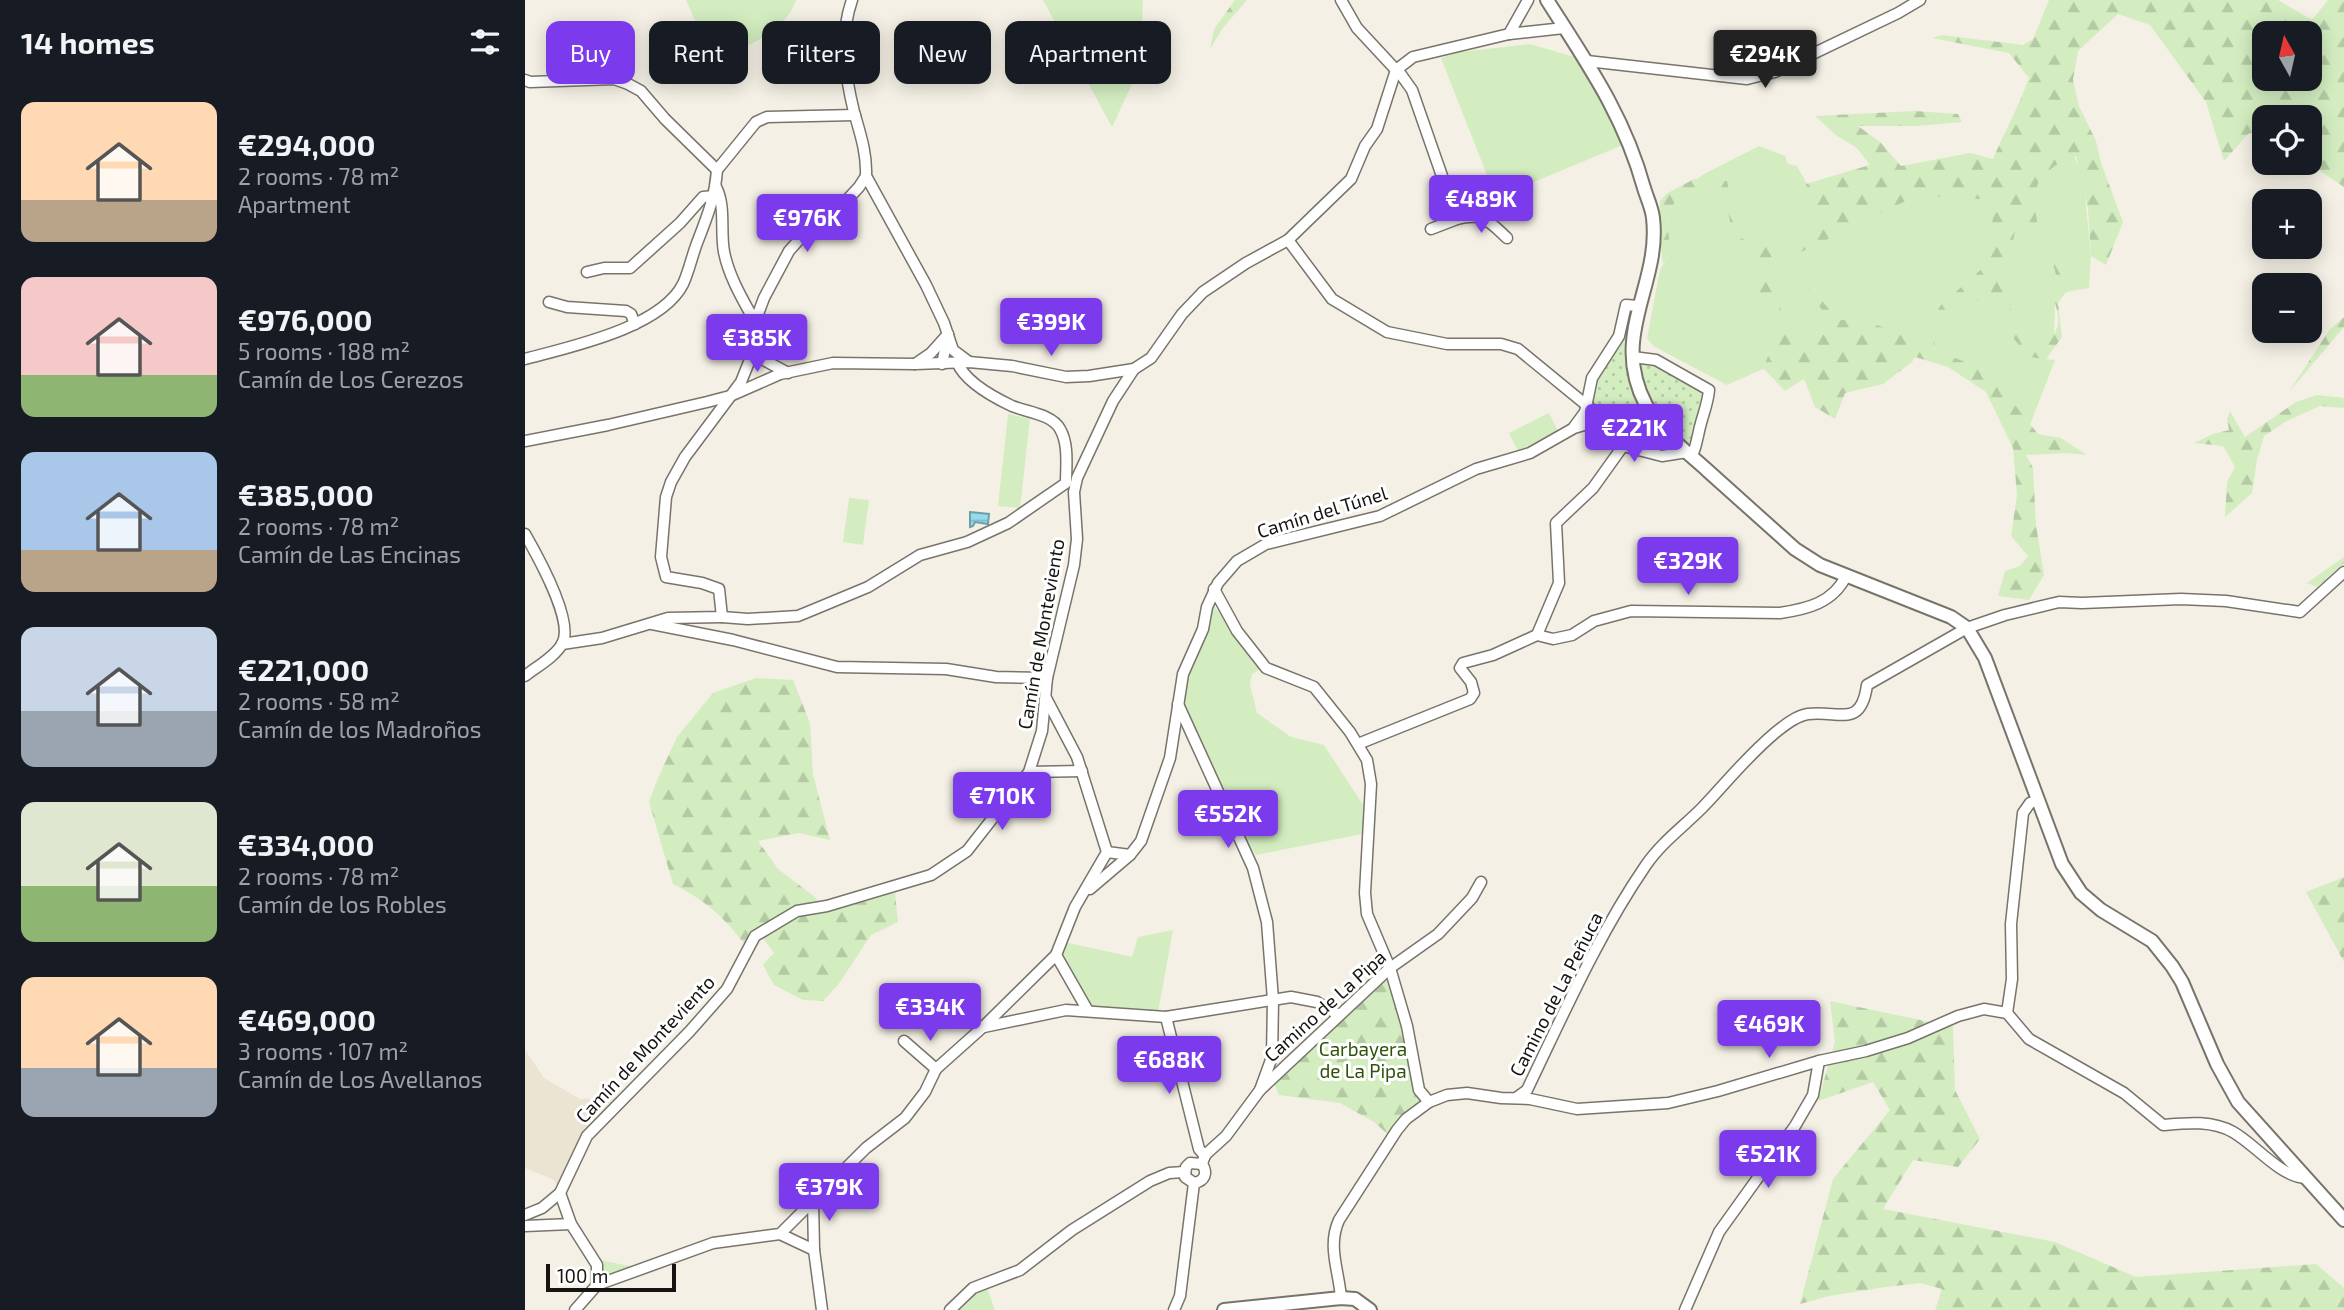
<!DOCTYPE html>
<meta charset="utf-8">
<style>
:root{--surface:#171b24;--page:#20242c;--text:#f1f3f6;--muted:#9ea1a6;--accent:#7c3aed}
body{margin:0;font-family:"Exo 2",sans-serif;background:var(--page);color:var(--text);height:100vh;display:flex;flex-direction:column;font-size:26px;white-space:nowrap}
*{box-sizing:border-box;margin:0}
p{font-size:23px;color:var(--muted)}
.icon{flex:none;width:38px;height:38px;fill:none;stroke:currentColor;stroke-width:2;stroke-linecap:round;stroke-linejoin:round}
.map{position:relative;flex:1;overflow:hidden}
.details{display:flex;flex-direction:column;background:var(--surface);width:525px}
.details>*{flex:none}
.banner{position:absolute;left:21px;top:21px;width:665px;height:63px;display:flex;gap:14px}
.needle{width:46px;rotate:352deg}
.tools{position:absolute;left:1727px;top:21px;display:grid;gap:14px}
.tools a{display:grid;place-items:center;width:70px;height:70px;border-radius:14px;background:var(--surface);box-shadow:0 4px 18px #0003;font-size:35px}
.scale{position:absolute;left:21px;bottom:18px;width:130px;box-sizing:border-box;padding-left:7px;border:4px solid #161411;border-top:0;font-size:19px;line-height:24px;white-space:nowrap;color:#161411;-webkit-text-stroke:5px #fff;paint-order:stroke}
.price{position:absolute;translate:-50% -60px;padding:0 16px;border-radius:7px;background:var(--accent);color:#fff;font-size:23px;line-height:46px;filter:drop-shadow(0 2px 4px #0008)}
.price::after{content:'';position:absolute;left:50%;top:42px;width:21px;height:16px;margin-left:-10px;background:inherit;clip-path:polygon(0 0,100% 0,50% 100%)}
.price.selected{background:#222;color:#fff}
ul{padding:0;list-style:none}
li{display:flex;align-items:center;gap:21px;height:175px;padding:0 21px}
li span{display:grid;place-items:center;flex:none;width:196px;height:140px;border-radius:14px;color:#555}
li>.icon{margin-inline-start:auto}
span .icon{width:84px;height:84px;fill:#fffc;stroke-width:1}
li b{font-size:30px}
h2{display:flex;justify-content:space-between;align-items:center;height:84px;padding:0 21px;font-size:30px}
.chip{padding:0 24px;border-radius:14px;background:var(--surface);box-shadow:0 4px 18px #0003;font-size:24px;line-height:63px}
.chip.selected{background:var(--accent);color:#fff}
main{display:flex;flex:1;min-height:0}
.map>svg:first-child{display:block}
</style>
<main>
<section class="details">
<h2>14 homes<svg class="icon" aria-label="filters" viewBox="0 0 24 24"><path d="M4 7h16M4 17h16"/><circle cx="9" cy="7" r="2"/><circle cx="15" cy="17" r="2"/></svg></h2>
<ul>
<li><span style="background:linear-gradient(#ffd9b3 70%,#b9a48a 0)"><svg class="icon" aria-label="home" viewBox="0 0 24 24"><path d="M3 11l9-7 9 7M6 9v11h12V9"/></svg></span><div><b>€294,000</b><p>2 rooms · 78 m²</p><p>Apartment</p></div></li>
<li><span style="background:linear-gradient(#f6c9c9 70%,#8fb573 0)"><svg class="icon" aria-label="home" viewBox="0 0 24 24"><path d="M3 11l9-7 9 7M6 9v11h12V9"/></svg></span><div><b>€976,000</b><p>5 rooms · 188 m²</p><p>Camín de Los Cerezos</p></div></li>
<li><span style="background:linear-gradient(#a9c7e8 70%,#b9a48a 0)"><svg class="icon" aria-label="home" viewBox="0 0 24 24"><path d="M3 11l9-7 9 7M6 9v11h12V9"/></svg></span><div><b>€385,000</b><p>2 rooms · 78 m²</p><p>Camín de Las Encinas</p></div></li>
<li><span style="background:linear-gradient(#c9d6e8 60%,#9aa5b1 0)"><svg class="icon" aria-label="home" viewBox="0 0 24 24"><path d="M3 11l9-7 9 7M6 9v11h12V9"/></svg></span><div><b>€221,000</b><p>2 rooms · 58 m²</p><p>Camín de los Madroños</p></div></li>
<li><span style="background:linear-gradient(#dfe7d0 60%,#8fb573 0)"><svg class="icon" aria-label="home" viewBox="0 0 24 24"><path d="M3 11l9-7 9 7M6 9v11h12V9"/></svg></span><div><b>€334,000</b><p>2 rooms · 78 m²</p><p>Camín de los Robles</p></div></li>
<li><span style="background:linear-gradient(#ffd9b3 65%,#9aa5b1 0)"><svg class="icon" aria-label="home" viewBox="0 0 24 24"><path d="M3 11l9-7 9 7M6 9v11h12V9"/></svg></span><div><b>€469,000</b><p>3 rooms · 107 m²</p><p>Camín de Los Avellanos</p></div></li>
</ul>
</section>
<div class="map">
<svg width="1819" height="1310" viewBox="0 0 1819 1310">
<defs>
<pattern id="forest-firs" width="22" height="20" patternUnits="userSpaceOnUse" patternTransform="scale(1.75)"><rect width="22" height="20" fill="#d3edc0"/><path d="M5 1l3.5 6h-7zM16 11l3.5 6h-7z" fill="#b4caa4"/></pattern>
<pattern id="park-dots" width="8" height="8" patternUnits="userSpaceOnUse" patternTransform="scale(1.75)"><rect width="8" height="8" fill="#d3edc0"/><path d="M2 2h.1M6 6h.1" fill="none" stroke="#b4caa4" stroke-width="1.8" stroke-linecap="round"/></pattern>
<pattern id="water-rules" width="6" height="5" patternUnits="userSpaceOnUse" patternTransform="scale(1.75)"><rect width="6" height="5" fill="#94dbeb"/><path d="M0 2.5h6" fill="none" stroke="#7fbbc8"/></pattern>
</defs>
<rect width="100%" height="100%" fill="#f4f0e5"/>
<path fill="#ebe4d2" d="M0 1050 19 1078 55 1099 91 1097 58 1134 32 1187 29 1180 0 1168Z"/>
<g fill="#d3edc0">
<path d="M161 0H271C260 34 217 48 188 61Z"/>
<path d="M518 0H618L615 67 587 127Z"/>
<path d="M1005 44 1053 58 1100 144 971 198 916 58 935 52Z"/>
<path d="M1541 140 1558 175 1566 256 1564 288 1536 293 1530 303 1529 335 1521 359 1530 360 1505 425 1464 372 1409 349 1398 338 1333 321 1296 330 1272 343 1249 364 1202 385 1128 346 1122 338 1135 270 1145 253 1142 213 1159 189 1179 174 1234 146 1260 156 1263 164 1272 166 1282 184 1345 165 1484 190Z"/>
<path d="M1024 413 1033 431 993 451 984 433Z"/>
<path d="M483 414 505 419 495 508 473 506Z"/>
<path d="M324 498 344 500 338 545 318 542Z"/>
<path d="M689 606 737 668 727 674 725 685 732 713 766 737 799 745 842 811V833L731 855 720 840 658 700 662 680Z"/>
<path d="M648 930 633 1012 569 1008 537 956 539 942 607 957 613 937Z"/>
<path d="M75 1260 109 1267 92 1271 76 1280Z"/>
<path d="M462 1288 470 1310H431L447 1294Z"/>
</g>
<g fill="url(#forest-firs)" fill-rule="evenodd">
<path d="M710 0H722L698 28 685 49 689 29Z"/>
<path d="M1524 0H1753L1787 20 1803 0H1819V187L1783 163 1785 117H1740L1739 129 1723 134 1699 161 1681 102 1625 25 1593 14 1553 51 1548 80 1554 106 1571 141 1576 163 1598 222 1581 265 1566 256 1563 208 1551 156 1539 159 1514 178 1509 202 1514 234 1536 266 1541 292 1533 303 1537 337 1521 359 1505 357 1479 328V311L1444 297C1427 313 1410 326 1409 349L1464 372 1513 434 1536 438 1562 455 1542 453 1501 455 1508 468 1511 525 1519 575 1504 600 1473 596 1480 571 1495 566 1503 556 1486 536 1492 495 1488 448 1461 392 1423 367 1390 357 1387 362 1358 384 1320 393 1310 419 1290 407 1279 379 1260 391 1238 368 1252 335 1248 311 1235 295 1224 261 1206 249C1208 234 1204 192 1187 187 1179 185 1167 189 1159 190L1142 213 1145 253 1138 264 1134 233 1135 201 1141 194 1169 179 1202 181 1214 237 1230 245 1268 243 1294 226 1281 184 1345 165 1332 148 1312 136 1290 116 1390 111 1433 114 1437 122 1391 126H1333L1355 142 1376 166 1445 153 1468 159C1480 131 1494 106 1504 78L1484 53 1407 38 1417 35 1498 45 1508 39ZM1740 33H1785V79H1740ZM1393 195 1471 200 1460 266 1415 306 1398 338 1333 320H1313L1293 296 1273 266C1281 286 1294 311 1311 324L1296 330 1272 343 1257 312 1239 265 1253 256 1276 252ZM1493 220 1527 260 1536 293 1530 303C1537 326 1533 331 1517 348L1491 334 1481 286 1490 230Z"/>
<path d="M1819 317V327L1764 392 1805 329Z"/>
<path d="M1792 395 1819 398V408L1795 406 1760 422 1739 436 1732 460 1727 493 1700 517 1702 482 1710 467 1698 446 1669 443 1688 434 1704 430 1702 419 1705 411 1720 437 1771 402Z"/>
<path d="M1819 557V563L1792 587 1782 583Z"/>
<path d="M231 678 268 680 285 723 288 774 305 840 274 833 233 841 253 869 290 897 301 912 370 893 373 922 346 935 313 985 298 1001 278 1000 249 985 238 965 249 953 237 937 221 946C201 919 179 899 148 884L124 802 133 778 152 737 188 693Z"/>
<path d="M1819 877V962L1781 892Z"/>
<path d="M865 968 894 1090 904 1102 867 1138 849 1122 815 1103 754 1095 747 1078Z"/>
<path d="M1305 1001 1428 1027 1430 1090 1455 1139 1433 1167 1388 1160 1358 1209 1530 1242 1611 1277 1791 1264 1819 1288V1310H1410L1417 1289 1396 1283 1361 1287 1304 1296 1275 1304 1308 1179 1365 1110 1348 1082 1293 1101 1310 1042Z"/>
</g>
<path fill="url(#park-dots)" d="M1100 332 1103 367 1131 363 1178 392V408L1166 445C1119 458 1091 436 1065 399 1070 373 1090 356 1100 332Z"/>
<path fill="url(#water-rules)" stroke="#6e9faa" stroke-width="2" d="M445 512 464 514 463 524 450 522 448 526 445 527Z"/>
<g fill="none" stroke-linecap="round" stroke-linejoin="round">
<g stroke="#78746b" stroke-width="13">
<g id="minor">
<path d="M327 0C314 37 320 75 329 112 335 133 342 153 341 176L401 285 419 323 428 350 444 362"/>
<path d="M816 0 832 28 871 70"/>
<path d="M984 34 1003 0"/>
<path d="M1062 61 1222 79 1250 72 1373 13 1395 0"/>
<path d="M872 69 887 90 932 219 906 229"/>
<path d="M0 80 5 82 89 79 103 84 116 91 140 119 192 170C190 198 182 217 172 243 167 256 164 271 158 284 136 328 44 347 0 359"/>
<path d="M192 170 231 122 242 117 330 115"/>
<path d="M191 187C201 207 195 230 199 252 204 277 218 300 230 322"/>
<path d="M932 219C958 212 964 221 982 238"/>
<path d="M763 240 807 299 862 332 922 344H976L993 349 1065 408 1098 446 1137 456 1162 452"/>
<path d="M62 272 79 268H105L155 223 178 197 190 196"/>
<path d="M24 302 42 307 101 311 106 314 110 324"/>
<path d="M230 347 237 359 263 373"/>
<path d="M1108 357 1131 360 1184 390C1183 402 1179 412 1176 423 1172 437 1173 442 1167 456"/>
<path d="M390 364 406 353 423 334"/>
<path d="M417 364 423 335"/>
<path d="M1049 427 1060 412 1067 378 1094 336 1101 305 1113 306"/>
<path d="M0 441 83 425 182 402 205 396 255 374 308 363 390 364 444 362 487 366 541 377 564 376 609 369"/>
<path d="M0 534C12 555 50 622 37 644 30 657 11 667 0 676"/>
<path d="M689 589 712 631 741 668 789 687 825 732 842 760 846 784 840 893 842 914 865 968 882 1026 894 1090 904 1102"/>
<path d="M197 617 223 619 273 616 290 609 343 587 395 555 442 542 483 523 541 483C541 467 544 444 535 429 527 414 501 412 487 406 468 397 440 382 432 362"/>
<path d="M127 624 208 640 312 667 421 669 471 677 522 678"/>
<path d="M1012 635 1034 583 1031 523 1068 488 1098 446"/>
<path d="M37 644 77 638 143 618 197 617 194 589 177 583 141 577 136 557 141 497 146 482 160 457 216 382 230 347V322L239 298 264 251 288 224 321 201 334 187 341 176"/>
<path d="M653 704 728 868 742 922 748 1000 747 1057 735 1090"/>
<path d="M833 744 945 699 949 693 946 682 935 668 938 663 968 655 1012 635 1028 639 1047 635 1069 621 1106 611 1255 613C1282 609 1308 603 1321 576"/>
<path d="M504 772 557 771"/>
<path d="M582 852 605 855 616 841 645 758 658 674 678 629 682 607 693 583 712 561 741 544 855 516 951 469 1005 453 1049 428 1076 420"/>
<path d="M565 889 605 855"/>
<path d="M531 955 563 1011"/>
<path d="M1482 1013 1487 979 1486 924 1498 813 1505 803 1514 800"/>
<path d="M641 1017 674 1149 680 1156"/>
<path d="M459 1027 541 1010 641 1017 766 997 792 1002 814 1015"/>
<path d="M379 1041 411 1069"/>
<path d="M991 1098 1002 1090C1039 1013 1073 935 1121 865 1136 843 1158 827 1177 808 1202 782 1222 756 1251 732 1260 725 1271 716 1283 714 1314 710 1336 729 1342 685L1442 628 1480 615 1534 602 1557 603 1656 599 1701 601 1775 612 1819 572"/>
<path d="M677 1164 680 1155 701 1136 735 1090 865 968 913 934 947 898 956 882"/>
<path d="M669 1183 660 1177 661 1167 665 1163 677 1164"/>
<path d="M669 1183C680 1181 683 1173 677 1164"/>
<path d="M288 1200 289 1250"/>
<path d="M0 1215 17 1208 35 1193"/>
<path d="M0 1226 46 1224"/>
<path d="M255 1234 289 1250 297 1310"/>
<path d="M72 1285V1265L46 1224 35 1193 62 1136 165 1031 202 989 230 936 272 911 302 906 406 875 442 851 504 772 517 731 522 678 549 565 552 539 549 492 552 478 588 401 609 369 626 358 657 314 678 292 721 263 763 240 826 179 840 146 852 129 871 70 888 57 984 34 1039 28"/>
<path d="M816 1298C814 1271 802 1246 814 1220L872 1130 881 1119 904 1102 922 1095 942 1093 976 1098 1005 1099 1052 1109 1143 1103 1193 1091 1294 1061 1341 1051 1383 1038 1433 1016 1459 1009 1482 1013 1504 1039 1599 1093 1638 1125C1661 1123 1686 1120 1708 1132 1731 1145 1755 1177 1781 1178"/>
<path d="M50 1310 72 1285 188 1243 255 1234 341 1148 380 1118 400 1092 411 1069 458 1027 531 955 550 907 582 852 552 757 521 698"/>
<path d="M425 1310 448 1288 495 1270 547 1230 625 1181 644 1173 659 1172"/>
<path d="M649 1310 655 1296 669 1183"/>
<path d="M1160 1310 1194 1232 1270 1126 1288 1095 1294 1061"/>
</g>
</g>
<g stroke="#78746b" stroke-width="16">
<g id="tertiary">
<path d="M1022 0C1062 63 1099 115 1119 188 1122 198 1127 208 1128 218 1136 285 1084 335 1121 405 1135 432 1161 451 1183 471 1212 497 1241 523 1270 549L1295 565 1426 617 1442 628 1460 658 1537 864 1556 893 1576 910 1627 941 1647 966 1657 982 1692 1064 1713 1102 1819 1220"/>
<path d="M699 1310 816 1298 830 1299 845 1310"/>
</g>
</g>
<use href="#minor" stroke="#fff" stroke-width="10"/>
<use href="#tertiary" stroke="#fff" stroke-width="12"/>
</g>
<g text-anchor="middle" stroke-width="6" stroke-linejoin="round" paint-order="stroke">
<g font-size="19" fill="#161411" stroke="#fff">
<text transform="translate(797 512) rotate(-17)" y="7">Camín del Túnel</text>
<text transform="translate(516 634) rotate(-80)" y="7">Camín de Monteviento</text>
<text transform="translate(1031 994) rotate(-63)" y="7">Camino de La Peñuca</text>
<text transform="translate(800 1006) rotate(-42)" y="7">Camino de La Pipa</text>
<text transform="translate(120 1049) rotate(-47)" y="7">Camín de Monteviento</text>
</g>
<g font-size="19" fill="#31520a" stroke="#fff">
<text x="838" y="1056">Carbayera<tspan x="838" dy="22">de La Pipa</tspan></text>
</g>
</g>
</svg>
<div class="tools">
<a><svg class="needle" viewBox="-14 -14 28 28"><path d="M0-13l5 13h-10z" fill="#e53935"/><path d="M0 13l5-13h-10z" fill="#9ea1a6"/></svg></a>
<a><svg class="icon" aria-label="locate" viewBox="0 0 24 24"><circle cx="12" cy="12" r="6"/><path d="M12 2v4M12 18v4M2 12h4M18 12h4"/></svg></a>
<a>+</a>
<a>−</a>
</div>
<div class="scale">100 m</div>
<b class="price selected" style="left:1240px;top:90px">€294K</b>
<b class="price" style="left:956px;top:235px">€489K</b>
<b class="price" style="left:282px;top:254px">€976K</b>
<b class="price" style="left:526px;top:358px">€399K</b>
<b class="price" style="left:232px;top:374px">€385K</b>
<b class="price" style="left:1109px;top:464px">€221K</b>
<b class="price" style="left:1163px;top:597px">€329K</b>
<b class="price" style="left:477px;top:832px">€710K</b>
<b class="price" style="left:703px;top:850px">€552K</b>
<b class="price" style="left:405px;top:1043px">€334K</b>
<b class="price" style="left:1244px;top:1060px">€469K</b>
<b class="price" style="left:644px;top:1096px">€688K</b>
<b class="price" style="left:1243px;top:1190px">€521K</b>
<b class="price" style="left:304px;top:1223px">€379K</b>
<div class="banner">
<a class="chip selected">Buy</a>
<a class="chip">Rent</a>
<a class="chip">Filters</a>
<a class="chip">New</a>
<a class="chip">Apartment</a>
</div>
</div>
</main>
